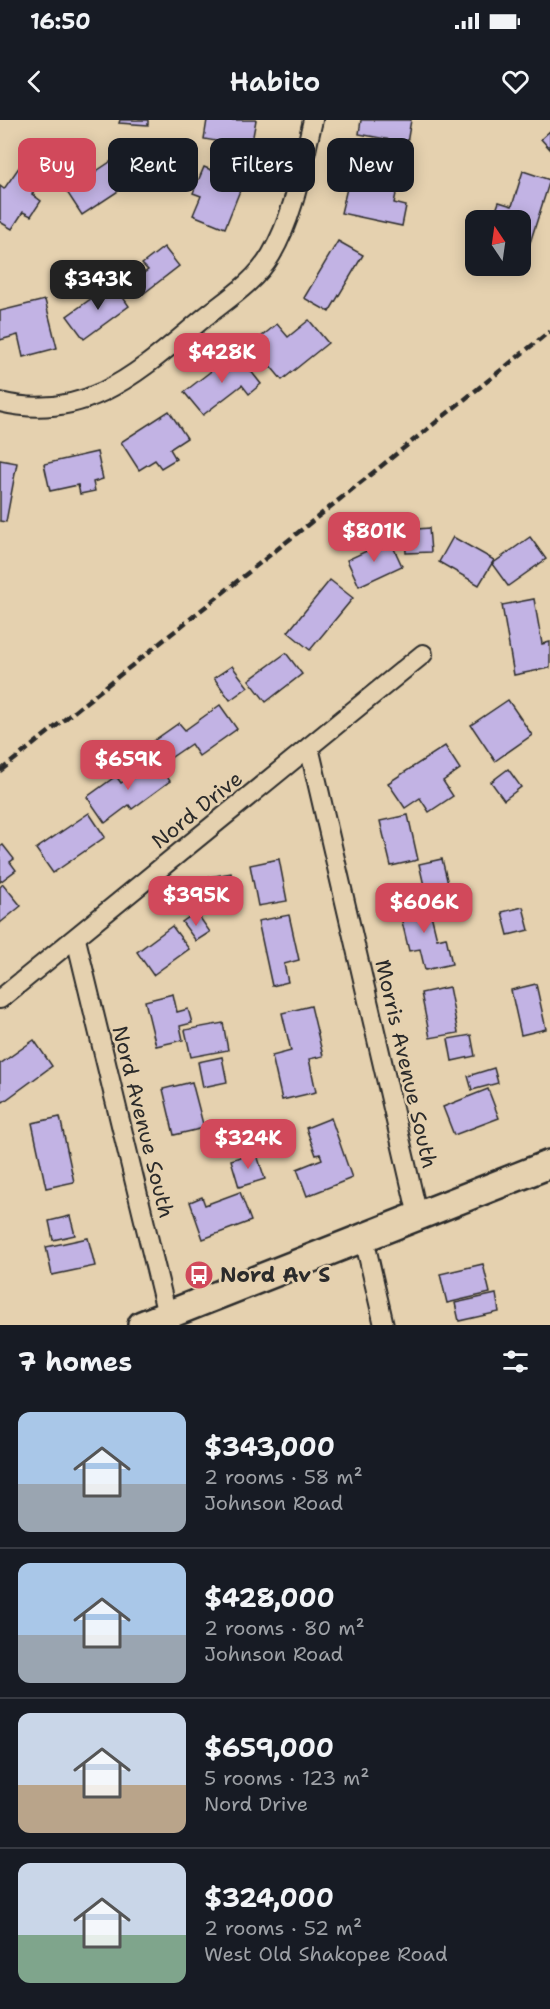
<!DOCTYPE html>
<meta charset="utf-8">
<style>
:root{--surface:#171b24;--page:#242831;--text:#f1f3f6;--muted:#9ea1a6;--line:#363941;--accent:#d1495b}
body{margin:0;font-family:"Shantell Sans",sans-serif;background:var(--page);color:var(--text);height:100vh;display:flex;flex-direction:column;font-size:22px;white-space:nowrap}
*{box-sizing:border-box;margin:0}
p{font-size:20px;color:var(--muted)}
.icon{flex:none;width:33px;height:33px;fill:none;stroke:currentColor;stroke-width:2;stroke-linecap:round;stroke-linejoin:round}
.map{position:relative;height:1205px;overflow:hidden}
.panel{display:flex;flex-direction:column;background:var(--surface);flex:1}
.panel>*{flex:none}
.banner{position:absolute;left:18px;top:18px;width:514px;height:54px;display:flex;gap:12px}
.needle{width:39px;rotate:347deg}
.buttons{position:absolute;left:465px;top:90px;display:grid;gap:12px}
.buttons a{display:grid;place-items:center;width:66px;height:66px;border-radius:12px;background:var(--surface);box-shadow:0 3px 15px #0003;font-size:30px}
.price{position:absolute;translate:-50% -51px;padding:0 14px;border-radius:12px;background:var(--accent);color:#fff;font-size:20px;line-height:39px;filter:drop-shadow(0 2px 3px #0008)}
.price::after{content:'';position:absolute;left:50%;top:36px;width:18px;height:14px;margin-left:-9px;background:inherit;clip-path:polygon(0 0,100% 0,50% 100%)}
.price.active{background:#222;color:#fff}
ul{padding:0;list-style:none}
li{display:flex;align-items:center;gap:18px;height:150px;padding:0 18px}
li+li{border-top:2px solid var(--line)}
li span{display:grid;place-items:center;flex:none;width:168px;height:120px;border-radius:12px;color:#555}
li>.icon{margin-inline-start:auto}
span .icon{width:72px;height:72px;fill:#fffc;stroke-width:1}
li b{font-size:26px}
h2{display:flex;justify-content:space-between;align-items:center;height:72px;padding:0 18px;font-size:26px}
.chip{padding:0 21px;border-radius:12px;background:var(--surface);box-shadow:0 3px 15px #0003;font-size:21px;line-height:54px}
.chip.active{background:var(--accent);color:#fff}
.status{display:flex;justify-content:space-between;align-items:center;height:42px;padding:0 30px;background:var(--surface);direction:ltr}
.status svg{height:16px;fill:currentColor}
header{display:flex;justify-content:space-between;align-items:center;height:78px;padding:0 18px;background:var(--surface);font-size:27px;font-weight:600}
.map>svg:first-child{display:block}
</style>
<div class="status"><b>16:50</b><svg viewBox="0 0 49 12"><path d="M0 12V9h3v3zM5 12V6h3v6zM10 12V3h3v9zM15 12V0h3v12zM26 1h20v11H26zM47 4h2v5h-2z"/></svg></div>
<header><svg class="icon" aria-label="back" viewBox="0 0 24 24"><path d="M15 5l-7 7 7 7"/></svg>Habito<svg class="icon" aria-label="heart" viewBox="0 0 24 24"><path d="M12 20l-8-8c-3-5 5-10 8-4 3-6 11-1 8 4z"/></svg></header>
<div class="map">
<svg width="550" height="1205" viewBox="0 0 550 1205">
<rect width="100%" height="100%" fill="#e5d1af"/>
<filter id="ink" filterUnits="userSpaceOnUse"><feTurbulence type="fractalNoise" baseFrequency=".0167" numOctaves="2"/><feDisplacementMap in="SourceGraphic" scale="12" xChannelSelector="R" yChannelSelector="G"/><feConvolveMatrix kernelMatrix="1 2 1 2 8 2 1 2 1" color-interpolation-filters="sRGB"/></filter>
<g filter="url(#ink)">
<g fill="#c2b3e4" stroke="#2b2b2b" stroke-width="1.5">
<path d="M120 0H148V5L119 3Z"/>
<path d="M207 0H256L251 27 204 19Z"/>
<path d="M361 0H411L407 23 359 14Z"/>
<path d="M550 11V29L541 19Z"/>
<path d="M78 32 92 54 116 38 132 62 82 95 52 49Z"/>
<path d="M22 43 44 57 32 74 41 81 31 96 23 92 12 109 0 102V66L4 69Z"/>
<path d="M375 45 401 51 394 83 406 86 402 106 341 93 348 64 369 69Z"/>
<path d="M204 47 243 63 225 108 193 95 201 76 193 73Z"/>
<path d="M523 51 550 60 528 129 520 127V100H503L494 96 499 82 512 86Z"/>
<path d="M338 121 363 135 329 192 304 178Z"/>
<path d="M164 127 179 146 143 174 133 161 148 150 142 144Z"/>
<path d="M113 163 129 186 84 219 67 196Z"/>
<path d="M45 180 57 228 23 237 18 215 0 220V191Z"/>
<path d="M309 200 328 223 282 260 252 224 277 204 288 217Z"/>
<path d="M236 232 261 264 249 274 242 265 203 295 184 272Z"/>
<path d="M169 291 187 318 170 329 176 339 161 348 155 340 139 350 121 322Z"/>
<path d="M97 332 103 359 93 362 95 371 80 374 78 365 50 371 44 344Z"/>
<path d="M0 340 17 343 6 402 0 401Z"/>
<path d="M429 408 431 432 406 433 405 410Z"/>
<path d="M453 417 494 440 479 465 439 442Z"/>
<path d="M530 417 546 439 508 466 492 444Z"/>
<path d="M390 420 402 446 359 466 347 440Z"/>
<path d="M330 460 353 478 310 530 288 512Z"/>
<path d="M534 479 542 524 550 522V548L514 555 502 485Z"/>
<path d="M286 533 302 554 266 582 249 560Z"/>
<path d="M232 546 248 567 230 580 214 558Z"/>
<path d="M508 580 532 615 495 641 471 605Z"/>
<path d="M220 585 237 609 199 636 191 624 166 641 152 622 179 603 185 610Z"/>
<path d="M445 626 460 649 443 661 453 676 429 692 420 678 405 688 388 663Z"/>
<path d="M154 639 170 661 132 689 129 685 105 703 87 677 116 656 121 663Z"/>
<path d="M508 649 521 667 504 680 491 662Z"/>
<path d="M89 693 105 717 53 753 36 729Z"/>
<path d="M408 695 418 740 391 746 380 701Z"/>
<path d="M3 725 14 739 10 742 16 750 0 762V727Z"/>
<path d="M279 739 287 781 258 786 250 745Z"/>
<path d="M442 739 448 764 425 770 419 744Z"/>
<path d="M231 753 236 778 213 782 209 757Z"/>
<path d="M3 764 21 786 0 803V767Z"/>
<path d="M427 778 437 819 446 817 452 844 425 850 420 829 409 831 398 785Z"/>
<path d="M523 787 529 810 508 815 502 792Z"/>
<path d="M196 792 210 812 196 821 182 802Z"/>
<path d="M289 795 299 840 284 844 288 862 272 866 258 801Z"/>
<path d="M172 806 189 829 153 855 137 832Z"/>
<path d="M536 864 546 909 521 915 511 870Z"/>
<path d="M449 867 458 913 430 918 421 873Z"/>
<path d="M173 874 177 892 188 889 192 903 180 906 183 920 156 926 145 881Z"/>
<path d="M311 886 323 936 309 939 316 972 282 980 272 936 291 931 282 893Z"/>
<path d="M223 903 228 930 191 937 185 910Z"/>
<path d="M471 915 475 936 452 941 448 919Z"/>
<path d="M34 920 52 946 3 982 0 978V944Z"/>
<path d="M222 937 227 962 203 967 198 942Z"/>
<path d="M494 948 498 963 472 970 468 956Z"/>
<path d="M192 962 204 1008 174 1015 163 969Z"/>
<path d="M488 969 499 998 454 1015 443 987Z"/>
<path d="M60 997 74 1062 46 1068 32 1003Z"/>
<path d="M331 998 352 1058 307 1076 297 1049 322 1039 320 1034 316 1035 306 1008Z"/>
<path d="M256 1032 265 1059 239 1067 231 1040Z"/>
<path d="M240 1072 251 1101 203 1119 190 1082 202 1077 205 1085Z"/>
<path d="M70 1096 75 1115 53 1120 49 1101Z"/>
<path d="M88 1118 95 1146 52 1155 46 1127Z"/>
<path d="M483 1144 490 1173 447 1183 440 1154Z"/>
<path d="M496 1174 499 1192 459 1201 455 1183Z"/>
</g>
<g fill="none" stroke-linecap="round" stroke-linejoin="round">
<g stroke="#2b2b2b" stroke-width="22">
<g id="street">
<path d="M0 282C88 304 143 248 205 197 228 179 256 161 271 135 295 94 302 45 313 0"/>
<path d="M309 627 418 1096"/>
<path d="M76 819 167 1195"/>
<path d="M0 879 423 534"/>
<path d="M364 1118 384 1205"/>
</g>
</g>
<g stroke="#2b2b2b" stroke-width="32">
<path id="secondary" d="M142 1205 550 1044"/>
</g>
<use href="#street" stroke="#e5d1af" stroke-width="18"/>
<use href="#secondary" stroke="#e5d1af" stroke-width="27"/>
<path stroke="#2b2b2b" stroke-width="4.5" stroke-dasharray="9 4.5" stroke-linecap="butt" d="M0 651 550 211"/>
</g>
</g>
<defs>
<g id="bus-disc" transform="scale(1.5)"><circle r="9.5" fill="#d1495b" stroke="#e5d1af"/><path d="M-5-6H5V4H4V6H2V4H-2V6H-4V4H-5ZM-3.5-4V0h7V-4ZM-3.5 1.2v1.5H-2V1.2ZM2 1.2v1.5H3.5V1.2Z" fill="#fff"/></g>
</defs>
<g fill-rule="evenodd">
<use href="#bus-disc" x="199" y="1155"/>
</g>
<g text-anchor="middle" stroke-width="5" stroke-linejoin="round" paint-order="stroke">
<g font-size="21" fill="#2b2b2b" stroke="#e5d1af">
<text transform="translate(197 690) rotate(-39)" y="7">Nord Drive</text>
<text transform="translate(406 944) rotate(77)" y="7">Morris Avenue South</text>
<text transform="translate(143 1002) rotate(76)" y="7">Nord Avenue South</text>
</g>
<g font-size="21" font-weight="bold" fill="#2b2b2b" stroke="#e5d1af" text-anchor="start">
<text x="220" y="1162">Nord Av S</text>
</g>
</g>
</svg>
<div class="buttons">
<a><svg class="needle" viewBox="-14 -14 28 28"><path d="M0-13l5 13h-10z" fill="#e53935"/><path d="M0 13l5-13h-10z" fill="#9ea1a6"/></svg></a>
</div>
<b class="price active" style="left:98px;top:191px">$343K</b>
<b class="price" style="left:222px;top:264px">$428K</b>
<b class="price" style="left:374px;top:443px">$801K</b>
<b class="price" style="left:128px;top:671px">$659K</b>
<b class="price" style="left:196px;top:807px">$395K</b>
<b class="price" style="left:424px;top:814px">$606K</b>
<b class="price" style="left:248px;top:1050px">$324K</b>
<div class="banner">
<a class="chip active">Buy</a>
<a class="chip">Rent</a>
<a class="chip">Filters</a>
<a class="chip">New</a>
</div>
</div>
<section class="panel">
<h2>7 homes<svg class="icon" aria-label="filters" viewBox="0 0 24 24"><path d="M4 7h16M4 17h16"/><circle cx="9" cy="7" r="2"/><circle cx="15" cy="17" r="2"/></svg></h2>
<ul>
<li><span style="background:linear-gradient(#a9c7e8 60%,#9aa5b1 0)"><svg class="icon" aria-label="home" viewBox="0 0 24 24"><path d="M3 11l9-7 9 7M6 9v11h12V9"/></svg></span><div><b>$343,000</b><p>2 rooms · 58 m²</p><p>Johnson Road</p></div></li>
<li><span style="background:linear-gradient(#a9c7e8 60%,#9aa5b1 0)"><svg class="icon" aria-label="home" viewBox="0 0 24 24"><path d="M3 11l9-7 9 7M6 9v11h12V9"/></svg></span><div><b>$428,000</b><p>2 rooms · 80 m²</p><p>Johnson Road</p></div></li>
<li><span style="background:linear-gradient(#c9d6e8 60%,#b9a48a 0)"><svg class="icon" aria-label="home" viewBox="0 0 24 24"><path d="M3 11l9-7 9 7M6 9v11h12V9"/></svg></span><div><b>$659,000</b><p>5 rooms · 123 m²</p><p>Nord Drive</p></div></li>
<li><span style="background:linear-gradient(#c9d6e8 60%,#7fa58c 0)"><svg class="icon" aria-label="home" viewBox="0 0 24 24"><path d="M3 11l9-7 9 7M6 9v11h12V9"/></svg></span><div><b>$324,000</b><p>2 rooms · 52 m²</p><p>West Old Shakopee Road</p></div></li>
</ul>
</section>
